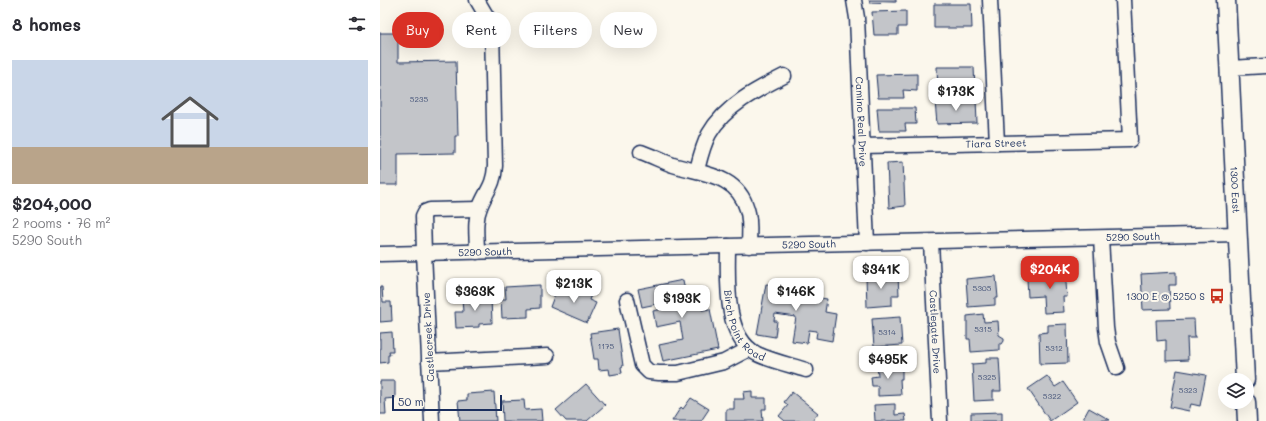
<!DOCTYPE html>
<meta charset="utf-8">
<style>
:root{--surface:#fff;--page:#f7f7f7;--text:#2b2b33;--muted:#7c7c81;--accent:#d93025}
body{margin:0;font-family:Mali,sans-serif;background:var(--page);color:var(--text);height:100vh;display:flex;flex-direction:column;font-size:15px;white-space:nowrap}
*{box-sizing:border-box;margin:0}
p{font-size:13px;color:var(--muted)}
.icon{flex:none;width:22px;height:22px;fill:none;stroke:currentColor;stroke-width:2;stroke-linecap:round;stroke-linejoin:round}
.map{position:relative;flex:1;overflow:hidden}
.sheet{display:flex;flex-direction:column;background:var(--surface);width:380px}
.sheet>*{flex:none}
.banner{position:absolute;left:12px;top:12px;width:380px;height:36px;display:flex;gap:8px}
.fabs{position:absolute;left:838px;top:373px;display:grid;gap:8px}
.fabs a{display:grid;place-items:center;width:36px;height:36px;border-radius:50%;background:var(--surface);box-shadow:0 4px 16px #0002;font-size:20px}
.scale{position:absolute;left:12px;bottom:10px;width:110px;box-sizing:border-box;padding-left:4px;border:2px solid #1b2f5e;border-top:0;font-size:11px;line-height:14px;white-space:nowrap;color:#1b2f5e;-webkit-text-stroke:3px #fbf7ec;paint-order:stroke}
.price{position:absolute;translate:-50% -34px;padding:0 9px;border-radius:8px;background:#fff;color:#222;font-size:13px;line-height:26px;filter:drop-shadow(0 1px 2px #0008)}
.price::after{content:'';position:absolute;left:50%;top:24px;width:12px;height:9px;margin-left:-6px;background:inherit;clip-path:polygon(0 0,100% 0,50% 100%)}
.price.current{background:var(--accent);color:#fff}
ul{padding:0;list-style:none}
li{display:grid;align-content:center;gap:8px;height:212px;padding:0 12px}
li span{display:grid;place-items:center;height:124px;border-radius:0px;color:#555}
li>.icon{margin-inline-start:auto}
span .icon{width:72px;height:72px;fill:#fffc;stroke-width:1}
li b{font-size:17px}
h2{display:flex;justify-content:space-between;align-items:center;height:48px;padding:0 12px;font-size:17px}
.tag{padding:0 14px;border-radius:18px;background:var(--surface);box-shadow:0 4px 16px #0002;font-size:14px;line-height:36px}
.tag.current{background:var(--accent);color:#fff}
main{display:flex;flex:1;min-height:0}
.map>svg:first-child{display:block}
</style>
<main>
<section class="sheet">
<h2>8 homes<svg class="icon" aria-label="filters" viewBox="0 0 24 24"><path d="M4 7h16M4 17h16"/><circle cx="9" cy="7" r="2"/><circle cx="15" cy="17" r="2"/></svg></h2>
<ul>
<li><span style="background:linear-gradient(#c9d6e8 70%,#b9a48a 0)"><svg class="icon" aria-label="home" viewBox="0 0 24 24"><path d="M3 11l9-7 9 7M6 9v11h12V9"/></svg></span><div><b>$204,000</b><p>2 rooms · 76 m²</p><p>5290 South</p></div></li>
</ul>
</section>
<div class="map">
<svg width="886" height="421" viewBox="0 0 886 421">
<rect width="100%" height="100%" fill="#fbf7ec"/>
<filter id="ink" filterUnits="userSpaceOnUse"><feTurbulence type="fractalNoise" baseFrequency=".025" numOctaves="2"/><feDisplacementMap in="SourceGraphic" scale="8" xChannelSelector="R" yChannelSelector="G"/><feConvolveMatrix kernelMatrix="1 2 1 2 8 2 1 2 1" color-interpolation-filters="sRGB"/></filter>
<g filter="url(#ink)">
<g fill="#c3c5c9" stroke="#1b2f5e">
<path d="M489 0H516V2L490 3Z"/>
<path d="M554 4H591L592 28H554Z"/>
<path d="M526 11V27H518V35H494L492 12Z"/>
<path d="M0 33H18V62L76 61 78 136H75V153L18 154V185H0Z"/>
<path d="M557 67H594L595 90 558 92Z"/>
<path d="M537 74V91L523 90 524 98H498L496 75Z"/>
<path d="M596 99 597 123 557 124 555 101Z"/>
<path d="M497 108H535L536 124H525L526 131H499Z"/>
<path d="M523 162 525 206 509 208 507 163Z"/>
<path d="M685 268 687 297H683L684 312 664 313 663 296 648 297 647 279H664V269Z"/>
<path d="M796 272V285H789L790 309 763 310 761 274Z"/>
<path d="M518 276 519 295H512V305L487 307 486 277Z"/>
<path d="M616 276 618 298H615V305L588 307 586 279Z"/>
<path d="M303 280 305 291 317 288 322 310 330 309 338 350 283 361 279 345 303 340 300 322 276 327 273 311 287 308 286 302 262 307 258 289Z"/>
<path d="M399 281 429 286 427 296 447 299 445 312 456 314 452 341 436 338 437 331 429 330 427 343 412 341 416 317 395 314 394 321H397L395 337 377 334 386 284 398 286Z"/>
<path d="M160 285V308L148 309V317L122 318 121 299H126L125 287Z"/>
<path d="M188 285 211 295 209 300 216 303 207 323 170 307 176 291 184 294Z"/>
<path d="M0 287H2L3 302H11L12 321 0 322Z"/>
<path d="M99 293H102L106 297H111L112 323 99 324V327L76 328 75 312H83L82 298 96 297V295Z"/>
<path d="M603 314 604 322 618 321 619 335 624 338V341L622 344H619V350L591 352 590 339H587V316Z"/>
<path d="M520 317 522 345 494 347 492 319Z"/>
<path d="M814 319 815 338H807L808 360 786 361V340L777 341 776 320Z"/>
<path d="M687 324 688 363 660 364 659 333 668 332V325Z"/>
<path d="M238 329 243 366 241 367 242 373 230 375 229 369 219 370 218 359H214L210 333Z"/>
<path d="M12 332 13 351H9L10 355H8V362L0 363V333Z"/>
<path d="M606 358H619L621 391H613V400L594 401 592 364 606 363Z"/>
<path d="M497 363H508L509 367H522V379H520L521 395 498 396V386H492L491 377 498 376Z"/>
<path d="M797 370 826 375 820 406 811 404 809 411 790 407Z"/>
<path d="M667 376 675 387 683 382 697 402 670 421 648 389Z"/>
<path d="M0 381H15V398L5 399 6 414H0Z"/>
<path d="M206 384 225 405 207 421H186L176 410Z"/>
<path d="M372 391V398H386V409H382L383 421H346V409H354V399H364L363 392Z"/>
<path d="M114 392 116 421H80L78 401 87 400V394Z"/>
<path d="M412 392 438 413 432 421H405L399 416 408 405 404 402Z"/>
<path d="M311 398 329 409 321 421H292L301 407 303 409Z"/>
<path d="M144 400 145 410 161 409 162 421H123L122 401Z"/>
<path d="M515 404V415L525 414 526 421H495L494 405Z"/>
<path d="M709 408 730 420 702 421Z"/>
<path d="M622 412V421H591V413Z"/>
</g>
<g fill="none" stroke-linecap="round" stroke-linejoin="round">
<g stroke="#1b2f5e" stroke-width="17">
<g id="minor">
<path d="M97 0 110 22 112 29 115 166C114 186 106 191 100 207 94 221 97 237 97 252"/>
<path id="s1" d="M474 0 477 18 487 243"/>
<path d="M610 0 617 143"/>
<path d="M849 68 886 66"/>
<path id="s2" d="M482 146 750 140 743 0"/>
<path d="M261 152C272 156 282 161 293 165 322 174 357 174 367 209 371 221 369 234 369 246"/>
<path d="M317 170C320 158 323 145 329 134 345 106 376 90 404 76"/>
<path d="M721 238 726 328 728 342 737 368"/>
<path id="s3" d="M551 242 560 421"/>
<path id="s4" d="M348 246C348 278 343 337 377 354 392 361 410 365 426 370"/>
<path id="s5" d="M0 254 858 234"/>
<path d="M247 300 262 365 269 372 279 373H298L344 362 369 349"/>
<path d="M49 362 167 356"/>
<path d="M52 421 44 253 43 216 45 212 50 210 99 209"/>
</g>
</g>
<g stroke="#1b2f5e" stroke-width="21">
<g id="major">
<path id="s6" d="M846 0 865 380"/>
<path d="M866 402 867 421"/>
</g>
</g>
<use href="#minor" stroke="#fbf7ec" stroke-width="14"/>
<use href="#major" stroke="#fbf7ec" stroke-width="18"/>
</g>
</g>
<defs>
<g id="bus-bare" transform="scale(1.2)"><path d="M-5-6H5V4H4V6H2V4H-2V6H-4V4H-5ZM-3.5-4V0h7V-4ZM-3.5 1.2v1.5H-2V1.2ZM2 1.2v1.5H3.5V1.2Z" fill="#c8321e" stroke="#fbf7ec" stroke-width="2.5" paint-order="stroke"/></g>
</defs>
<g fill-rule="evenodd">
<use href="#bus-bare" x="837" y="296"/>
</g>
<g text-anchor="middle" stroke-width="4" stroke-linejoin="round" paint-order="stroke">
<g font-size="8" fill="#455479">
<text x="39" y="102">5235</text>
<text x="602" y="291">5305</text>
<text x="603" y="332">5315</text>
<text x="507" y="335">5314</text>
<text x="226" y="349">1175</text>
<text x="674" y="351">5312</text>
<text x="607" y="380">5325</text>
<text x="808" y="393">5323</text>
<text x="672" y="399">5322</text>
</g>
<g font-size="10" fill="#1b2f5e" stroke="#fbf7ec">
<text dy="4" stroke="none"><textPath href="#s1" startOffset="122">Camino Real Drive</textPath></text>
<text dy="4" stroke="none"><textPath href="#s2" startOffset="134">Tiara Street</textPath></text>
<text dy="4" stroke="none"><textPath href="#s6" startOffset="190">1300 East</textPath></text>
<text dy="4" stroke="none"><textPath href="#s5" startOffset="753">5290 South</textPath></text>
<text dy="4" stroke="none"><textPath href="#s5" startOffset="429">5290 South</textPath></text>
<text dy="4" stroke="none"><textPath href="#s5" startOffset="105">5290 South</textPath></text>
<text dy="4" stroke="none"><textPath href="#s4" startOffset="85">Birch Point Road</textPath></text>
<text dy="4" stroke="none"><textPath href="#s3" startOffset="90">Castlegate Drive</textPath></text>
<text transform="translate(48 337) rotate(-93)" y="4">Castlecreek Drive</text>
</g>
<g font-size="10" fill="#1b2f5e" stroke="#fbf7ec" text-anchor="end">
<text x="825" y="300">1300 E @ 5250 S</text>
</g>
</g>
</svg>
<div class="fabs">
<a><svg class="icon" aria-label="layers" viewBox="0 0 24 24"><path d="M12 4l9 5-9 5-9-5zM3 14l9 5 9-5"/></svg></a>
</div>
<div class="scale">50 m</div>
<b class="price" style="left:576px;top:112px">$173K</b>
<b class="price" style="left:501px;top:290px">$341K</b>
<b class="price current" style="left:670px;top:290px">$204K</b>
<b class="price" style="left:194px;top:304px">$213K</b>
<b class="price" style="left:95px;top:312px">$363K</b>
<b class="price" style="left:416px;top:312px">$146K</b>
<b class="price" style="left:302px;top:319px">$193K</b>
<b class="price" style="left:508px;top:380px">$495K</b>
<div class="banner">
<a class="tag current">Buy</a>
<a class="tag">Rent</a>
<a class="tag">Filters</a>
<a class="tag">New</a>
</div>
</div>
</main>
